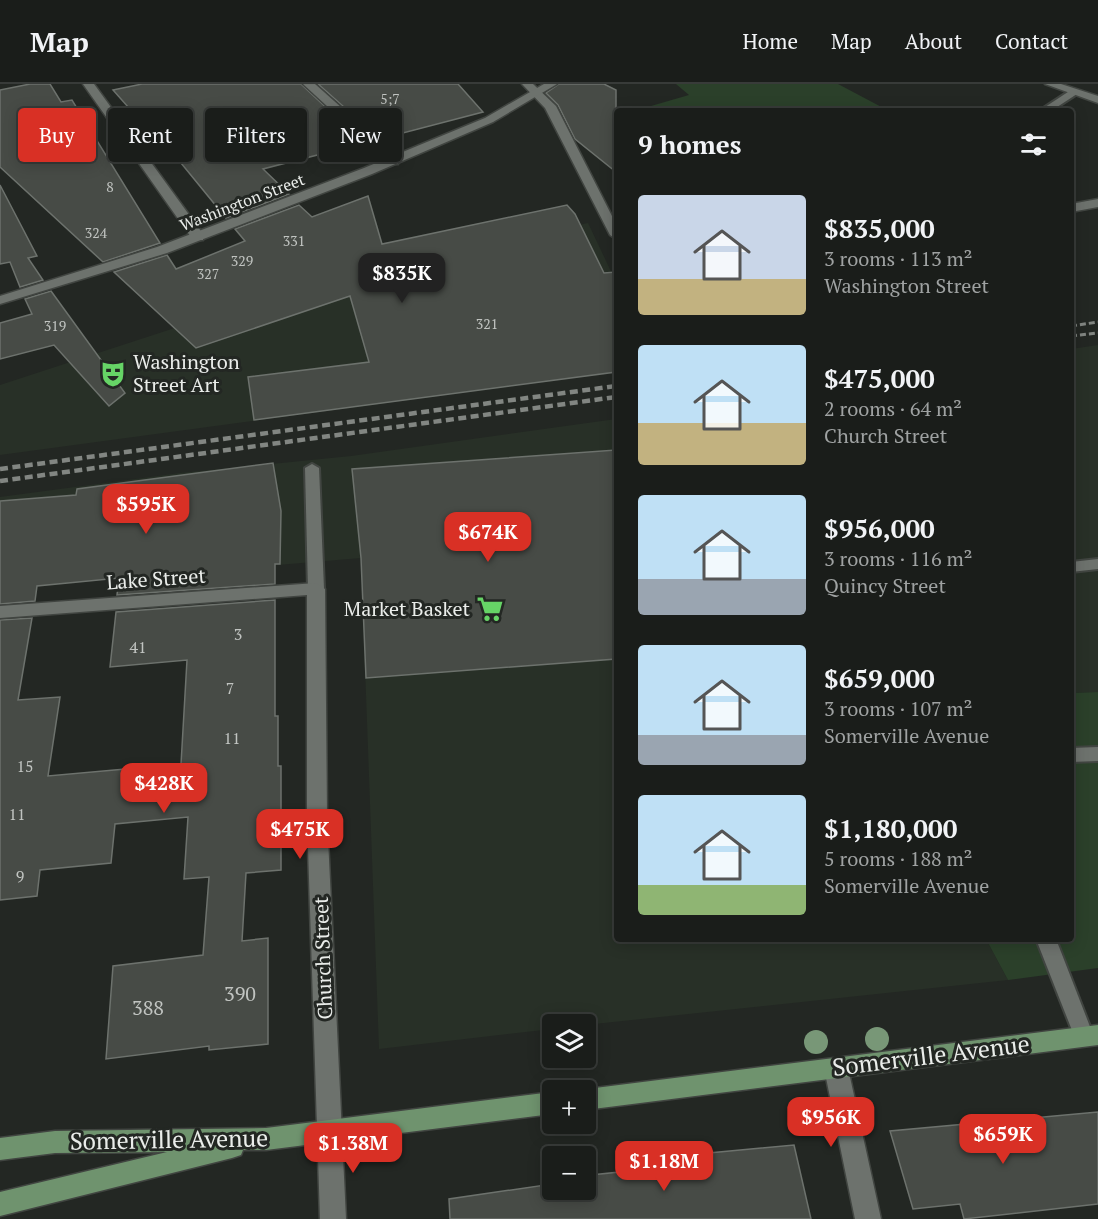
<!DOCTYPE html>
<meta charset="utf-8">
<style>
:root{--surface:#1a1d1a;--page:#272a27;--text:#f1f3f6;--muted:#9fa2a2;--line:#383b39;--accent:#d93025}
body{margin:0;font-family:"PT Serif",serif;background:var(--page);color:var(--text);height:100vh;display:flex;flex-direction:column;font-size:22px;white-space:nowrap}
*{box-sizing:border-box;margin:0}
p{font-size:20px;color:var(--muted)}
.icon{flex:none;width:33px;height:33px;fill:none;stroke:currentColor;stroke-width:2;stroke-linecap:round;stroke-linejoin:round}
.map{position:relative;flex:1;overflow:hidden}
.side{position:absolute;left:614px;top:24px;width:460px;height:834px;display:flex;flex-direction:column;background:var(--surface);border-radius:6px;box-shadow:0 3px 15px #0003,0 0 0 2px var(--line)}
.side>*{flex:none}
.guide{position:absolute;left:18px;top:24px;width:506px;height:54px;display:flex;gap:12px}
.controls{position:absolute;left:542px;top:930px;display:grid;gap:12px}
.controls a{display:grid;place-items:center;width:54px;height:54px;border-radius:6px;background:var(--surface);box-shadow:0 3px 15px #0003,0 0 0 2px var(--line);font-size:30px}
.price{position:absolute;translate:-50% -51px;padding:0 14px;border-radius:12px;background:var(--accent);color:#fff;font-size:20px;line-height:39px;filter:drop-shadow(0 2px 3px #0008)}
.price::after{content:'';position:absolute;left:50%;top:36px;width:18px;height:14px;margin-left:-9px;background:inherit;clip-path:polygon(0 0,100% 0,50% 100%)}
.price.selected{background:#222;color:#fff}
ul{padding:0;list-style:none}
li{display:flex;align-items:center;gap:18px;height:150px;padding:0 24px}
li span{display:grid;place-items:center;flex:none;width:168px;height:120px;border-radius:6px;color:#555}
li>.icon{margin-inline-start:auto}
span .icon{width:72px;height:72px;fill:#fffc;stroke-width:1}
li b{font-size:26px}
h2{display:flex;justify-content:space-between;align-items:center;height:72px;padding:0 24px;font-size:26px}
.pill{padding:0 21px;border-radius:6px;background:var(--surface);box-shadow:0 3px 15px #0003,0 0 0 2px var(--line);font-size:21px;line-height:54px}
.pill.selected{background:var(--accent);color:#fff}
header{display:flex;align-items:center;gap:36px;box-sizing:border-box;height:84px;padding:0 30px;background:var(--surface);border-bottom:2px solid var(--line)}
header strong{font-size:28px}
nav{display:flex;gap:33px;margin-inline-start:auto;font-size:21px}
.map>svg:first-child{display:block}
</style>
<header>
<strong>Map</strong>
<nav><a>Home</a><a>Map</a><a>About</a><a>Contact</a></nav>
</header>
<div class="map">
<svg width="1098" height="1135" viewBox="0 0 1098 1135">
<rect width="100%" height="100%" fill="#232723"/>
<g fill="#283027">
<path d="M588 139 616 198V288L0 371V301L242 222 518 154Z"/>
<path d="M1098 261V608L1071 609V265Z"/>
<path d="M616 335V855H986L1008 896 585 941 552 940V945L379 965 361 474 0 504V413L180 389 351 372Z"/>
</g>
<g fill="#2b402a">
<path d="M676 0H838L889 27H659L651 22 689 11Z"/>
<path d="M1098 608V884L1008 896 986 855H1071V609Z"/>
</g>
<g fill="#474b46" stroke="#6d726d" stroke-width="1.5">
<path d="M30 0H50L61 18 72 16 160 159 103 178 0 83V6Z"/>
<path d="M142 0H301L364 59 263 85 289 110 226 134 163 57 159 58 113 6Z"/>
<path d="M318 0H458L483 28 380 55Z"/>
<path d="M559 0H604L616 6V88L575 55 558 21 546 9Z"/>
<path d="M0 101 37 172 28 174 43 196 20 203 10 178 0 180Z"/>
<path d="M368 112 382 160 567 121 575 130 604 189 616 188V288L254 336 248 293 369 278 350 212 196 264 114 188 167 171 176 185 245 157 235 145 299 121 312 133Z"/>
<path d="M51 207 125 309 109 322 54 261 0 275V239L32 230 25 215Z"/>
<path d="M616 366V575L366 594 361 474 352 385Z"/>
<path d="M273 379 281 427 280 480H275V500L117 511 119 494 37 502 35 517 0 520V417L76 411 77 405Z"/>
<path d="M275 516V632H278V682H281V786L246 789 242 857 268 854V960L209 966V962L106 975 113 882 203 871 209 793 184 795 188 733 115 740 111 779 40 786 37 812 0 816V536L32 534 18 616 60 613 48 692 181 680 187 576 110 583 116 528Z"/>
<path d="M1098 1028V1120L964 1135 960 1120 913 1125 890 1047Z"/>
<path d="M794 1061 811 1135H450L449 1115 552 1100V1106H585V1097L592 1096 591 1091 658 1084 656 1074Z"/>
</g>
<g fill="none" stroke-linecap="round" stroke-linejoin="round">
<g stroke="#414541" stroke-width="4">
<g id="service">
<path d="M1071 6 1080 8 1051 27H1039Z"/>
<path d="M312 380 319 384 324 505 316 510 308 505 305 384Z"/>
<path d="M1098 475V485L1071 488V478Z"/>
<path d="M1098 663V677L1071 678V664Z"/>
<path d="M1036 855H1056L1094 953 1091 959 1084 962 1077 959Z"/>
</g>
</g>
<g stroke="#414541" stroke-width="3">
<g id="minor">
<path d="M83 0H94L203 150V156H193Z"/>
<path d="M303 0H315L398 74V80H390Z"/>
<path d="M522 0H533L556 22 616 140V155L610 151 545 24Z"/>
<path d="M1098 115V123L1071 128V120Z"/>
<path d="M316 499 325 505 327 733 346 1135H320L307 733V511L0 534V522Z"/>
<path d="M836 974 844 977 848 984 881 1135H855L824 984 828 977Z"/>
</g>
</g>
<g stroke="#414541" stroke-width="3">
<path id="tertiary" d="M1045 0H1061L1098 12V19Z"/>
</g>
<g stroke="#414541" stroke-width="3">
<path id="secondary" d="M544 0H557L493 38 372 90 167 169 0 220V212L157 163 364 84 485 34Z"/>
</g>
<g stroke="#414541" stroke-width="3">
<g id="primary">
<path d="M1098 941V961L585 1026V1006H579Z"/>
<path d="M552 1008V1030L266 1066H243L241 1071 232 1074 0 1132V1108L167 1068 55 1069 0 1076V1054L55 1047 266 1044Z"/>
</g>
</g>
<use href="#service" fill="#6d726d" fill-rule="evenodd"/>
<use href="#minor" fill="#6d726d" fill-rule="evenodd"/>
<use href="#tertiary" fill="#6d726d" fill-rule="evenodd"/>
<use href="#secondary" fill="#6d726d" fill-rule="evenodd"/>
<use href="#primary" fill="#6f936e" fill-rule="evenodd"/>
<g stroke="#828682" stroke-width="3" stroke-dasharray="6 3" stroke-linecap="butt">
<path d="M1071 242 1098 238"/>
<path d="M1071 252 1098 249"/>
</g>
<g stroke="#828682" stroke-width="4.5" stroke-dasharray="8 4.5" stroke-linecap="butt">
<path d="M0 385 616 302"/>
<path d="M0 397 616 313"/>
</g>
</g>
<g fill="#789777">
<circle cx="877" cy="955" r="12"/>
<circle cx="816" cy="958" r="12"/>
</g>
<defs>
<g id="theatre-bare" transform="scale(2.07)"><path d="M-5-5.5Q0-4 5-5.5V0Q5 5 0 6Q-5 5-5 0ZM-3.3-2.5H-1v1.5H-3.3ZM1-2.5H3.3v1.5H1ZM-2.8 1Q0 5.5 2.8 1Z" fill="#66d466" stroke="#232723" stroke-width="2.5" paint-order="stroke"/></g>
<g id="supermarket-bare" transform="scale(2.07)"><path d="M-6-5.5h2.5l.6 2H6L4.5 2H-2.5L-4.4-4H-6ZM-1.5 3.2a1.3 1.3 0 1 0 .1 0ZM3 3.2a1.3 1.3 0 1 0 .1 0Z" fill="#66d466" stroke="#232723" stroke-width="2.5" paint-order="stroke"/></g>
</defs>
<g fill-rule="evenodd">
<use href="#theatre-bare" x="113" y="290"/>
<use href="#supermarket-bare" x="490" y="525"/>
</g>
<g text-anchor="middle" stroke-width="6" stroke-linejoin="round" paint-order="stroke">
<g font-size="14" fill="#c1c4c1">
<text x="390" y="20">5;7</text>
<text x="110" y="108">8</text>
<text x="96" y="154">324</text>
<text x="294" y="162">331</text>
<text x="242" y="182">329</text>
<text x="208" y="195">327</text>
<text x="487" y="245">321</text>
<text x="55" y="247">319</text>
</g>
<g font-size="16" fill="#eaedea" stroke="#232723">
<text transform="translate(242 118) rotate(-21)" y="6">Washington Street</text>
</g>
<g font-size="16" fill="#c1c4c1">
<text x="238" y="556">3</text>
<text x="138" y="569">41</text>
<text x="230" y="610">7</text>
<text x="232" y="660">11</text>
<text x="25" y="688">15</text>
<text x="17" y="736">11</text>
<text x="20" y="798">9</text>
</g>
<g font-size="20" fill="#eaedea" stroke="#232723" text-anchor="start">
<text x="133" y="285">Washington<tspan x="133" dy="23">Street Art</tspan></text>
<text x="470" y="532" text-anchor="end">Market Basket</text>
</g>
<g font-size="20" fill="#eaedea" stroke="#232723">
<text transform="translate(156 495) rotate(-4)" y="7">Lake Street</text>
<text transform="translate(323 874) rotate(-92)" y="7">Church Street</text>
</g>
<g font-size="20" fill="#c1c4c1">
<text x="240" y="917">390</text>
<text x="148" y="931">388</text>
</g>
<g font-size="24" fill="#eaedea" stroke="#232723">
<text transform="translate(931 972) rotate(-7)" y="8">Somerville Avenue</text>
<text transform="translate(169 1056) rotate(-1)" y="8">Somerville Avenue</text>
</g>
</g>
</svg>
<div class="controls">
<a><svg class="icon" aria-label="layers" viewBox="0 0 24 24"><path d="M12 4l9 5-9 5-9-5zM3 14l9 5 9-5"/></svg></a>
<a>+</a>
<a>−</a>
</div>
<b class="price selected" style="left:402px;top:220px">$835K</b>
<b class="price" style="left:146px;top:451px">$595K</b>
<b class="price" style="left:488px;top:479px">$674K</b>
<b class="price" style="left:164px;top:730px">$428K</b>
<b class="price" style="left:300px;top:776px">$475K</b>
<b class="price" style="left:831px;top:1064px">$956K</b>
<b class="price" style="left:1003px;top:1081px">$659K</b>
<b class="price" style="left:353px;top:1090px">$1.38M</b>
<b class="price" style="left:664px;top:1108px">$1.18M</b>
<div class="guide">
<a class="pill selected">Buy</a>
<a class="pill">Rent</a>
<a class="pill">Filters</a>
<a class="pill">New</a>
</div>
<section class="side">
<h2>9 homes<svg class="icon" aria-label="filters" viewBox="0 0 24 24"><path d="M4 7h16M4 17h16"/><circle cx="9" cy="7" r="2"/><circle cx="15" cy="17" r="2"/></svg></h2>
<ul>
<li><span style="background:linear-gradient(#c9d6e8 70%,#c2b280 0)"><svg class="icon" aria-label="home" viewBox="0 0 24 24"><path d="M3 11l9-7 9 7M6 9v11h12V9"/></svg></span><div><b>$835,000</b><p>3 rooms · 113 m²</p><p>Washington Street</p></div></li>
<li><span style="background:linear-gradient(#bfe0f5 65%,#c2b280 0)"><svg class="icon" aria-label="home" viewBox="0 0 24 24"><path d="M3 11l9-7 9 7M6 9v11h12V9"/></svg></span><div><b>$475,000</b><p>2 rooms · 64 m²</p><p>Church Street</p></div></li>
<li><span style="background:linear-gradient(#bfe0f5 70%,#9aa5b1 0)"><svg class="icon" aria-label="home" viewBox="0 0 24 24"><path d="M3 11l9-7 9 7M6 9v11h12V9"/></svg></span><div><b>$956,000</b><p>3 rooms · 116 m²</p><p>Quincy Street</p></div></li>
<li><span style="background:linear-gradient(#bfe0f5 75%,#9aa5b1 0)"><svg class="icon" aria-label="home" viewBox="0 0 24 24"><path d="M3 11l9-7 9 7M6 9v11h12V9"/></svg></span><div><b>$659,000</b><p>3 rooms · 107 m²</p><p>Somerville Avenue</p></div></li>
<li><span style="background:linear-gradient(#bfe0f5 75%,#8fb573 0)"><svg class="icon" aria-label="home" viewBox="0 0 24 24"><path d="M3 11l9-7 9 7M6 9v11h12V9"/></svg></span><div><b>$1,180,000</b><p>5 rooms · 188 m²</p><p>Somerville Avenue</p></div></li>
</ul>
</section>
</div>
